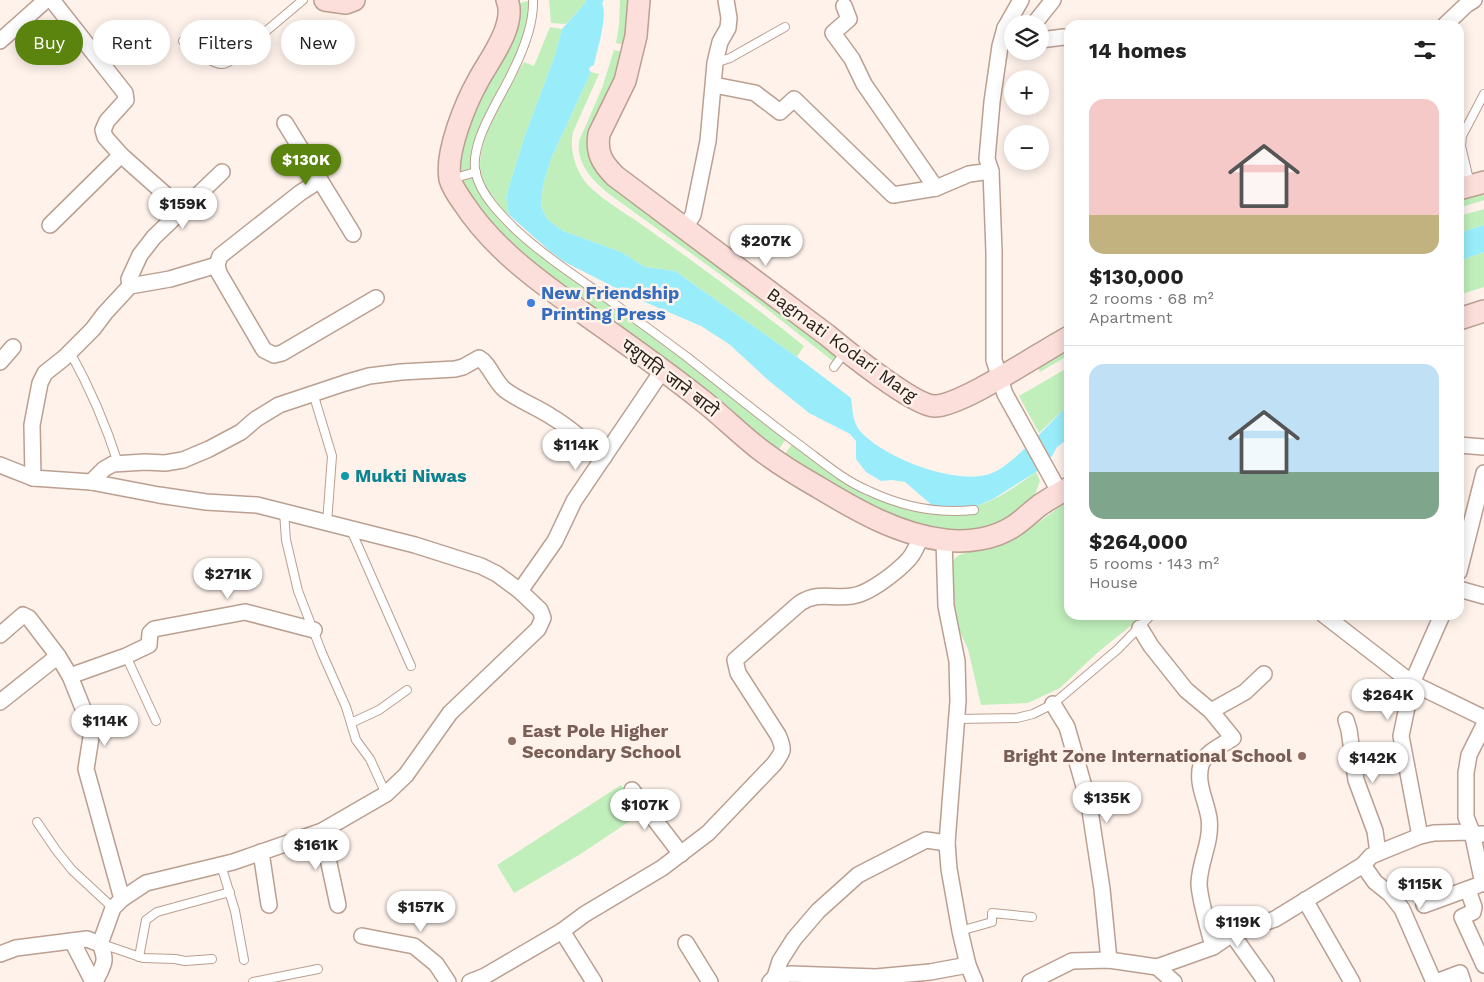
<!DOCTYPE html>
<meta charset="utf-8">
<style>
:root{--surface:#fff;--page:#f6f6f6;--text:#222;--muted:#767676;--line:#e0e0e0;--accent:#5a840d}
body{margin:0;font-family:"Work Sans","Noto Sans Devanagari",sans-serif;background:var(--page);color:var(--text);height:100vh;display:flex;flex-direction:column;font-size:19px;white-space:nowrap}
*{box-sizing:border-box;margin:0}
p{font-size:16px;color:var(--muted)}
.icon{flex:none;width:28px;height:28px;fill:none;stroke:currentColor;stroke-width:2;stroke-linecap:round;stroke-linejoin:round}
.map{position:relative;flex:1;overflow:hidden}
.panel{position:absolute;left:1064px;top:20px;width:400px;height:600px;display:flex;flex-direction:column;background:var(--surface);border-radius:15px;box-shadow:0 2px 12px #0003}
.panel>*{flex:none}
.top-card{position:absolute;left:15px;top:20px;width:475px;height:45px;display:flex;gap:10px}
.fabs{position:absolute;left:1004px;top:15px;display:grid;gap:10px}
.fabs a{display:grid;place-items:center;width:45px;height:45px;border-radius:50%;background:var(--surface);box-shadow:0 2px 12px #0003;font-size:25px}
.price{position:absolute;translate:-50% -42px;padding:0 11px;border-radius:18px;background:#fff;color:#222;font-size:16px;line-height:32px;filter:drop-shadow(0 1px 2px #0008)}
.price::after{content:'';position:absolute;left:50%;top:30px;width:15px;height:11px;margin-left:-8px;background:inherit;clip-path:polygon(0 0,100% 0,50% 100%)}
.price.current{background:var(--accent);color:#fff}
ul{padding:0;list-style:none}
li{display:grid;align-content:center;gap:10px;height:265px;padding:0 25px}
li+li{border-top:1px solid var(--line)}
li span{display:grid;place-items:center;height:155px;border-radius:15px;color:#555}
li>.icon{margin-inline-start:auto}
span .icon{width:90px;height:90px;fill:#fffc;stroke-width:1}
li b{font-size:21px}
h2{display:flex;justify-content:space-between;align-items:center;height:60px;padding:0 25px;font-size:21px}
.tag{padding:0 18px;border-radius:22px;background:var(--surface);box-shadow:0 2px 12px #0003;font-size:18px;line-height:45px}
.tag.current{background:var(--accent);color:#fff}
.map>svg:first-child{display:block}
</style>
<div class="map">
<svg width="1484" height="982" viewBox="0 0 1484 982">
<rect width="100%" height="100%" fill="#fef2eb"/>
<g fill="#c0efbc">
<path d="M549 0H586L585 3 566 24 551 23Z"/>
<path d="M620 0H629L625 45 616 43 619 25Z"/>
<path d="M527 1 530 3C530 45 501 79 485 116 478 133 475 149 472 168L470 170 458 172 459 158 468 125 517 4Z"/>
<path d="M550 27 562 29 555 55 524 138 511 180 506 197 509 215C503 211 498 204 494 198 488 192 483 183 481 175 474 142 508 90 524 62L534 66Z"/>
<path d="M614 50 623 52 589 154 591 163 600 173 838 356 834 362 754 299 609 194C593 181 576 164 579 141L602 88Z"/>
<path d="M591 72 599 74 573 132C569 150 576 172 588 185 603 201 634 218 652 232 704 269 754 306 804 346L797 357 675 271 645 267 621 252 563 231 547 219 541 206 543 185 551 159Z"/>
<path d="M472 177 479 190 555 266 679 356 786 439 777 452 513 247 475 206 461 180Z"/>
<path d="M1484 192V200L1459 208V199Z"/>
<path d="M1484 209V225L1459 233V216Z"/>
<path d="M1484 252V287L1459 295V261Z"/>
<path d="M1069 347V355L1040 372 1037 365Z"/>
<path d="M1069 367V404L1039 433 1019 396Z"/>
<path d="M792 444 814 462 818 457C835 468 852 483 871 491 901 504 943 514 976 506 998 500 1018 485 1036 472L1040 481 1033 500 1016 514 983 530 950 532 897 519 783 457Z"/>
<path d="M1069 500V615H1144L1097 653 1060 688 1028 703 981 705 968 649 956 624 952 597 953 562C958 549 979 553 991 549 1019 540 1045 517 1069 500Z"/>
<path d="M621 785 642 813 579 855 514 893 497 865Z"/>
</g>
<g fill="#99edfa">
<path d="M586 0H604L602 3C608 17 597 50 594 65L590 67 589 70 591 72 551 159 543 185 541 206 547 219 563 231 621 252 645 267 675 271 797 357 851 398C853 410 852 421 860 431 884 458 958 487 992 473 1014 464 1051 422 1069 404V438L1057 447 1052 456 1036 472 993 499 977 506 959 509 934 507 905 482 892 480 881 481 866 472 856 459V441L850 434 809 413 768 380 729 344 701 326 633 297 563 261 551 252 509 215 506 197 511 180 524 138 555 55 562 29 585 3Z"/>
<path d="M1484 225V252L1459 261V233Z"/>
</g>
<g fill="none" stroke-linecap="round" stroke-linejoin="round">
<g stroke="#bb9f90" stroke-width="10">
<g id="lane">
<path d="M533 0C534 25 523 51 512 73 500 99 468 144 476 174 481 195 500 214 515 229 543 255 575 276 605 297 633 317 660 337 687 357 726 388 764 419 805 449 825 464 845 481 869 491 903 507 937 514 974 510"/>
<path d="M183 41C191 47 213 65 222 64 226 64 230 61 233 59L303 0"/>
<path d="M715 63 730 58 785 27"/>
<path d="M451 179 476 172"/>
<path d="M1470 184 1461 146 1462 136 1484 94"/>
<path d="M70 352C91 390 105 422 118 463"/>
<path d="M834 367 845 352"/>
<path d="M313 393 332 456 327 523"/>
<path d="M284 512 286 540 298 591 322 653 346 707 356 740 370 759 386 794"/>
<path d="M351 530 411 666"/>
<path d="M126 656 156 721"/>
<path d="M956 719 1017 718 1033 714 1053 704 1118 649 1151 615"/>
<path d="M351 723 379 710 407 690"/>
<path d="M37 822 56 850 72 870 113 908"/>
<path d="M221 865 235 911 244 960"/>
<path d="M960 931 992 922V913L1032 917"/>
<path d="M102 944 143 958 175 959 185 961 212 959"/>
<path d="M139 957 146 920 157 912 230 892"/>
<path d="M253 982 318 969"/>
</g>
</g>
<g stroke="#bb9f90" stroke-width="18">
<g id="street">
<path d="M844 6 849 19 833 33 852 59 864 84 936 188 969 174 991 171"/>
<path d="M1034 24 1053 0"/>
<path d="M1445 25 1466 5 1474 0"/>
<path d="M1005 28 1021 0"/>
<path d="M1012 31 1005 28 1000 46 992 102 987 159 991 171 994 252V360L1005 394 1060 493"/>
<path d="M1040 40 1064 37"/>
<path d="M0 41 46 0"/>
<path d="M714 85 755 93 780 112 794 99 893 195 936 188"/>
<path d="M285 123 353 234"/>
<path d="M121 155 183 210"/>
<path d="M320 180 300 193 220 256 217 265 219 273 264 350 274 355 282 353 376 298"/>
<path d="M50 225 121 155 105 137 103 130 107 121 126 100 125 93 52 0"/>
<path d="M684 229 693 215 708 141 715 63 720 42 728 28 729 18 726 0"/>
<path d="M130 286 129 279 140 255 154 237 222 172"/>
<path d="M0 362 13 347"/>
<path d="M1459 445 1484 447"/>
<path d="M0 465 33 478 91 482 159 495 206 502 257 505 415 545 481 566 497 574 520 591 540 610 543 618 538 629 450 713 406 775 386 794 322 831 233 862 146 883 122 899 113 908 100 944C108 962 103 965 95 982"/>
<path d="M33 478 32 425 40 383 45 373 64 358 93 329 105 313 130 286 170 279 217 265"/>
<path d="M91 482 104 469 113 464 145 462 165 463 183 460 209 449 241 432 256 419 279 405 345 383 369 376 401 372 455 369 463 367 479 358C489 363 494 381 505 390 520 401 537 407 552 417 571 428 587 444 604 457"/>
<path d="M944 540 946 606 957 661 958 701 947 843 949 869 960 931 968 965 975 982"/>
<path d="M1459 572 1484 473"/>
<path d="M1459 589 1484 596"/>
<path d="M520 591 555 541 574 501 662 371"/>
<path d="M1324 615 1412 683 1484 718"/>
<path d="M1140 628 1151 646 1186 690 1211 711 1233 738C1223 745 1205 752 1201 765 1196 783 1206 800 1209 818 1212 842 1200 860 1199 883 1199 898 1209 930 1213 947"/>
<path d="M0 635 23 615 29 618 58 656"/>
<path d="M70 676 126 656 149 645 150 633 154 629 245 612 314 630"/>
<path d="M0 702 58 656 70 676 92 731 86 769 122 899"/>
<path d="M1053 704 1067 727 1089 804 1102 889 1109 960"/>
<path d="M1211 711 1245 692 1264 674"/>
<path d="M1346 720 1349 730 1356 780 1375 831 1378 853"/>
<path d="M632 790 681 854"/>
<path d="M322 831 338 905"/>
<path d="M1420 836 1401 736 1412 683 1442 615"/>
<path d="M261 852 269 905"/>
<path d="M1363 865 1375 882 1390 894 1402 909 1434 982"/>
<path d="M1483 884 1472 832 1466 817V773L1469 755 1484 725"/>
<path d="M1468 890 1474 907 1473 912 1462 917 1484 965"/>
<path d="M1305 900 1352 982"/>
<path d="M1424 905 1476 886"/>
<path d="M562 931 594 982"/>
<path d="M1232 934 1266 982"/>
<path d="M362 936 414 946 436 964 448 982"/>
<path d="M72 941 93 982"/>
<path d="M686 943 710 982"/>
<path d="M0 954 16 948 87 939 100 944"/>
<path d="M1157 967 1174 982"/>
<path d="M775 977 780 961 794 939 818 911 858 875 926 840 947 843"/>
<path d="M470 982 485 976 562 931 585 914 662 868 708 833 774 764C783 752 785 750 778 735L738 673 735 660 800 603C819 591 831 599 852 596 869 594 897 572 909 559 915 552 918 544 921 536"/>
<path d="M770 982 775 977 790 974 876 977 930 972 968 965"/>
<path d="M1030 982 1072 961 1109 960 1157 967 1213 947 1232 934 1275 919 1363 865 1371 856 1378 853 1420 836 1434 833 1472 832 1474 834H1484"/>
<path d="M1436 982 1460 973 1463 982"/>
</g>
</g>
<g stroke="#bb9f90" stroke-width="24">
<g id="secondary">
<path d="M325 0 346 3 354 0"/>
<path d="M507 0C517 24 490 59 479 79 466 102 445 152 450 179 452 187 459 197 464 204 493 248 537 280 579 310 621 340 663 369 703 401 722 416 739 433 758 448 776 462 797 475 818 487 856 510 899 535 945 540 968 543 994 539 1014 526 1023 520 1031 512 1040 505 1049 499 1059 493 1069 488"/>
<path d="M639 0 636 36 625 81 599 134C596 153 602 163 615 176L827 335C845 350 913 405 934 406 960 407 1041 352 1069 337"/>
<path d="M1459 189 1484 182"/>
<path d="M1459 319 1484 311"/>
</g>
</g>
<use href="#lane" stroke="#fff" stroke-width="8"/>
<use href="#street" stroke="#fff" stroke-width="15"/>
<use href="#secondary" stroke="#fcdedb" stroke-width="21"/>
</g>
<circle fill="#3f7fe0" stroke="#fef2eb" stroke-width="2" cx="531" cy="303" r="5"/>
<circle fill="#0f9aa8" stroke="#fef2eb" stroke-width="2" cx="345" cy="476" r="5"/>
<g fill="#8d6e63" stroke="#fef2eb" stroke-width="2">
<circle cx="512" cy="741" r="5"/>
<circle cx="1302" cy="756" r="5"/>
</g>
<g text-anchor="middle" stroke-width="5" stroke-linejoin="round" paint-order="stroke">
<g font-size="18" font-weight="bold" fill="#366cbe" stroke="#fef2eb" text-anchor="start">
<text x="541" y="299">New Friendship<tspan x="541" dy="21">Printing Press</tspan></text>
</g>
<g font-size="18" fill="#271d17" stroke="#fef2eb">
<text transform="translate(842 345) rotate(36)" y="6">Bagmati Kodari Marg</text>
<text transform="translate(670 378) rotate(37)" y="6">पशुपति जाने बाटो</text>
</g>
<g font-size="18" font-weight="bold" fill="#0d838f" stroke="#fef2eb" text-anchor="start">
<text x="355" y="482">Mukti Niwas</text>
</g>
<g font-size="18" font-weight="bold" fill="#785e54" stroke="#fef2eb" text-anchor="start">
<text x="522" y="737">East Pole Higher<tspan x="522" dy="21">Secondary School</tspan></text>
<text x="1292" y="762" text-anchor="end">Bright Zone International School</text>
</g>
</g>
</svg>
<div class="fabs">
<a><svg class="icon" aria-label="layers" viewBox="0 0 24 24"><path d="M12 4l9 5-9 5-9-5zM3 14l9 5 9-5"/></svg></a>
<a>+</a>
<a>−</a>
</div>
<b class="price current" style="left:306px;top:186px">$130K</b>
<b class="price" style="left:183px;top:230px">$159K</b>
<b class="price" style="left:766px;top:267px">$207K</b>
<b class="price" style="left:576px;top:471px">$114K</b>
<b class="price" style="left:228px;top:600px">$271K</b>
<b class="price" style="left:1388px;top:721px">$264K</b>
<b class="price" style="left:105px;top:747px">$114K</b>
<b class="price" style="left:1373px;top:784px">$142K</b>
<b class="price" style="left:1107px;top:824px">$135K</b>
<b class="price" style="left:645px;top:831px">$107K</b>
<b class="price" style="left:316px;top:871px">$161K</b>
<b class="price" style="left:1420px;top:910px">$115K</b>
<b class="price" style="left:421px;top:933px">$157K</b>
<b class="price" style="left:1238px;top:948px">$119K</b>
<div class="top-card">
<a class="tag current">Buy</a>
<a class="tag">Rent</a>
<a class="tag">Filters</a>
<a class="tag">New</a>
</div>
<section class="panel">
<h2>14 homes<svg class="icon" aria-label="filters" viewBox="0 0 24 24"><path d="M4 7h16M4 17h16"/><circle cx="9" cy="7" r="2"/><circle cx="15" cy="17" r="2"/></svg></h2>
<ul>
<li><span style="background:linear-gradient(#f6c9c9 75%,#c2b280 0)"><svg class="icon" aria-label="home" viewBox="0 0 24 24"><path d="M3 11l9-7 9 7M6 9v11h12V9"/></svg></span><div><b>$130,000</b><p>2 rooms · 68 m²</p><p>Apartment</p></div></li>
<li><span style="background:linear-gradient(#bfe0f5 70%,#7fa58c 0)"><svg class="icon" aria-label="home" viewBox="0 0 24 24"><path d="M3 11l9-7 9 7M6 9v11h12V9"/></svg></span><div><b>$264,000</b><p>5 rooms · 143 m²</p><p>House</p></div></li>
</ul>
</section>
</div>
